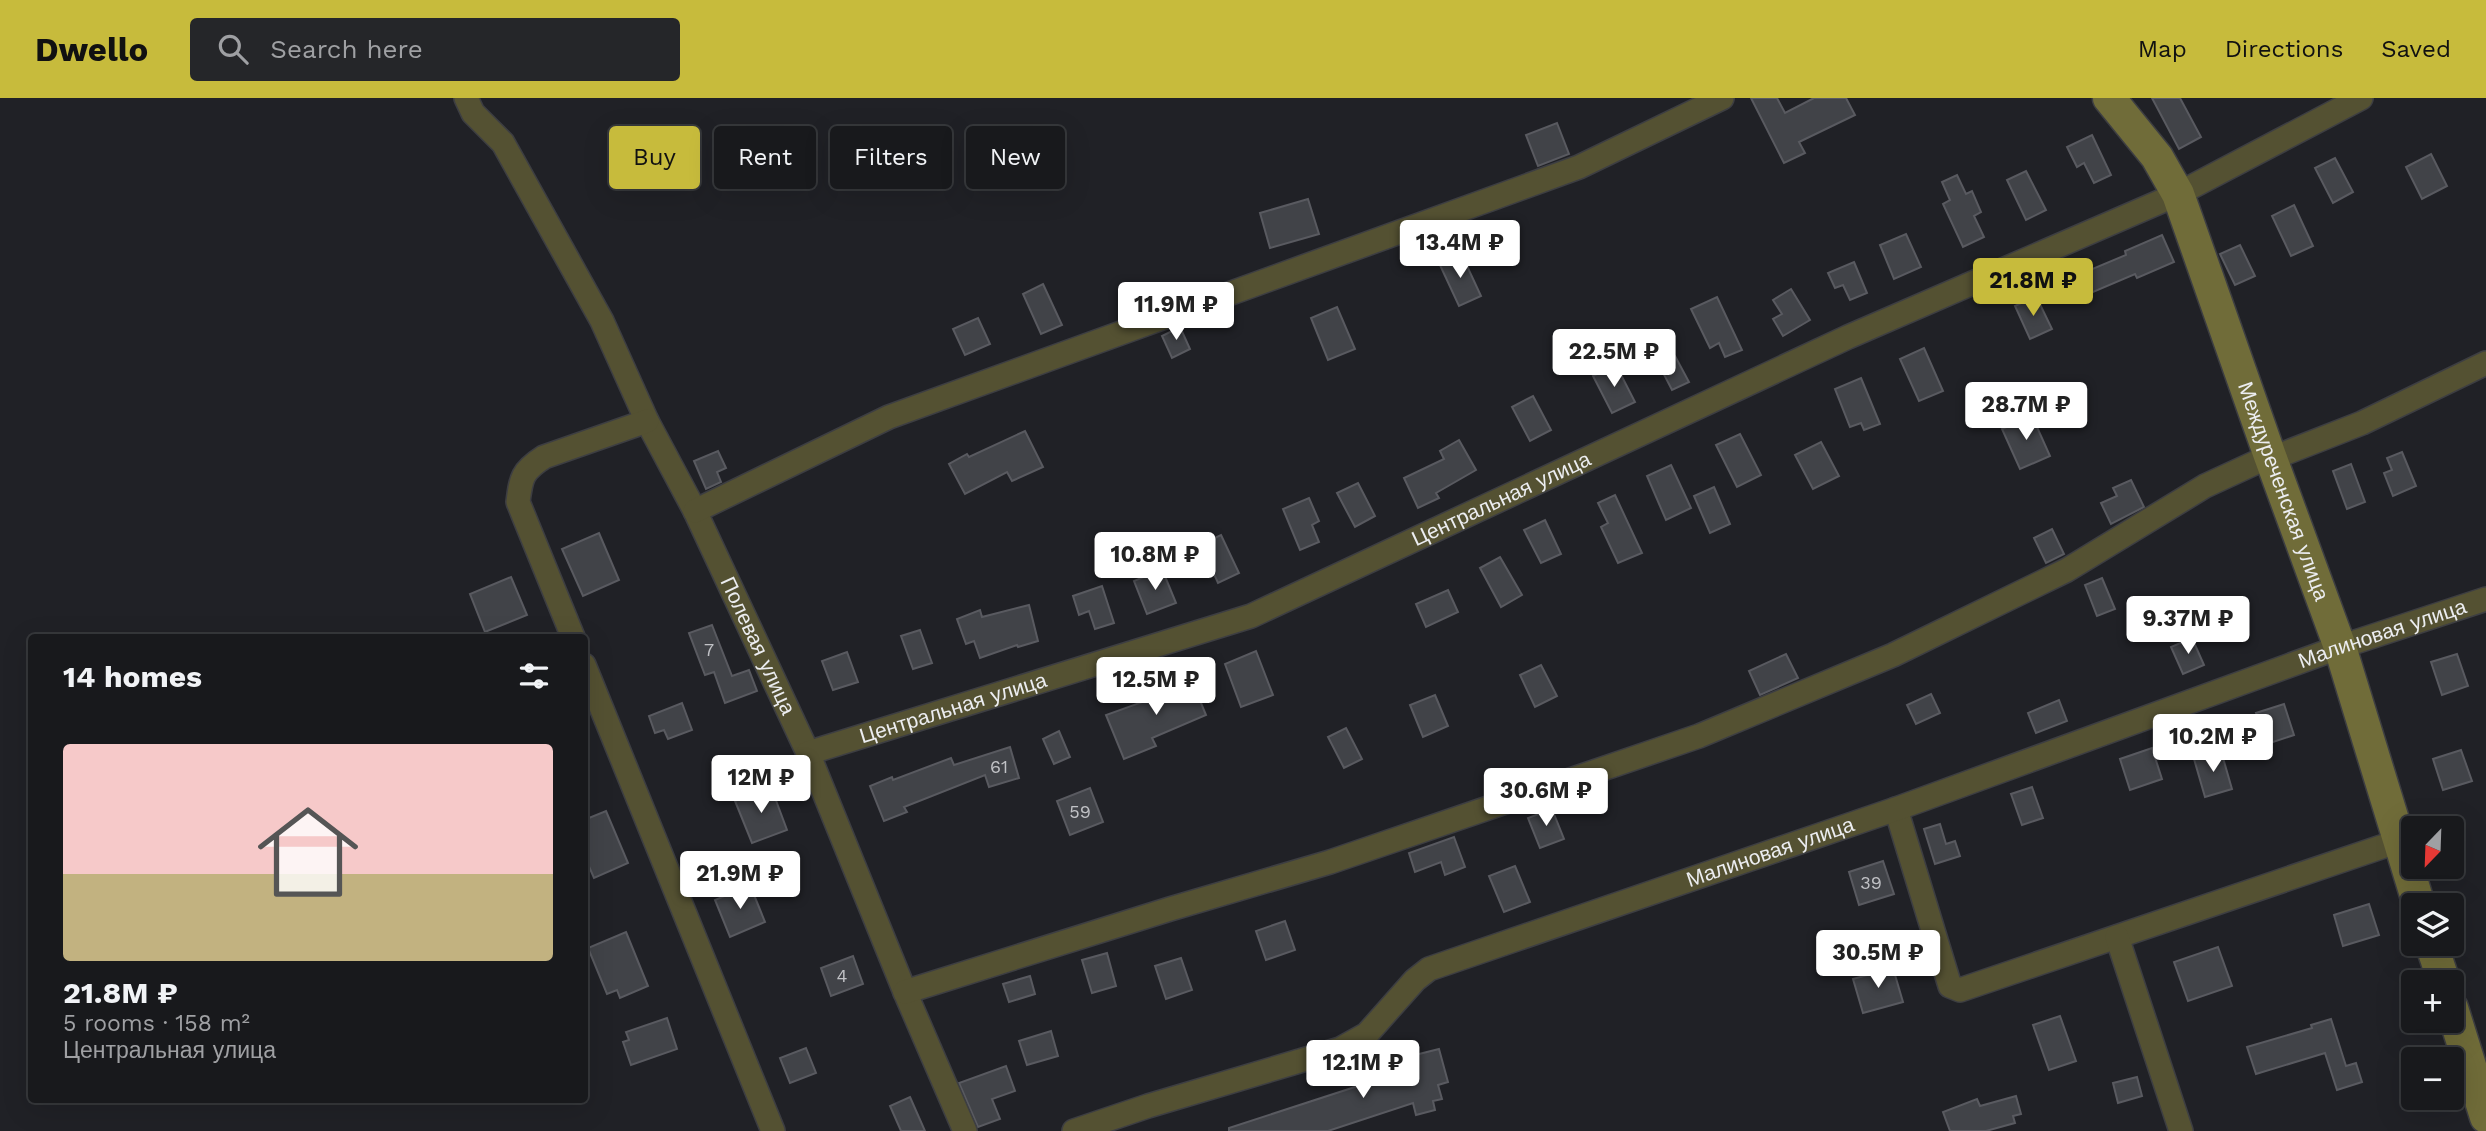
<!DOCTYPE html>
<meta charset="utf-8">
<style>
:root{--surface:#18191c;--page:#252629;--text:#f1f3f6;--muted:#9fa0a3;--line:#36383b;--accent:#c7bb3c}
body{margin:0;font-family:"Work Sans",sans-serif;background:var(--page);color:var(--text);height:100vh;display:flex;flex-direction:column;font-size:26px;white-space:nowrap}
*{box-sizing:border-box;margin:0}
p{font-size:23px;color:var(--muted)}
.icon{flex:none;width:38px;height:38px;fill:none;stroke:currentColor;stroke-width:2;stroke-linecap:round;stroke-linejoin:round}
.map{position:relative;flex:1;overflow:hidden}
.panel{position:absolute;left:28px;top:536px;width:560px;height:469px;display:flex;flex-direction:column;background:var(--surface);border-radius:7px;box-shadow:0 7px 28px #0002,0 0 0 2px var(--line)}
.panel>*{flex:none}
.top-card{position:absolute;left:609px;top:28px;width:665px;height:63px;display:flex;gap:14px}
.needle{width:46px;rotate:203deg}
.buttons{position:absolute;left:2401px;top:718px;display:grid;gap:14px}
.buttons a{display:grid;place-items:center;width:63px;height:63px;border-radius:7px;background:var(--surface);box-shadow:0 7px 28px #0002,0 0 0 2px var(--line);font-size:35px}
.price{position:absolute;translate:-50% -60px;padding:0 16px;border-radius:7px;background:#fff;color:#222;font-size:23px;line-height:46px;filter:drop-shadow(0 2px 4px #0008)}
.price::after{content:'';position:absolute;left:50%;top:42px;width:21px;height:16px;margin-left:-10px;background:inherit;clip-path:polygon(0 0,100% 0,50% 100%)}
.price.on{background:var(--accent);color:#111}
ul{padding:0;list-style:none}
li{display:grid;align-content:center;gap:14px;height:371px;padding:0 35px}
li span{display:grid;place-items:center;height:217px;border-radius:7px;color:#555}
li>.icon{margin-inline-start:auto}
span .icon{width:126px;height:126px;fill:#fffc;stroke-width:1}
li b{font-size:30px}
h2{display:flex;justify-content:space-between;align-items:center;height:84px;padding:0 35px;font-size:30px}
.chip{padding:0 24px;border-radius:7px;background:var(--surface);box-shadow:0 7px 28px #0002,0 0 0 2px var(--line);font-size:24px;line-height:63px}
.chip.on{background:var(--accent);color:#111}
header{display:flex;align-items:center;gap:42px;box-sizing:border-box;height:98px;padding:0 35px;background:var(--accent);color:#111}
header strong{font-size:33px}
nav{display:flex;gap:38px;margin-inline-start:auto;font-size:24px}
.search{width:490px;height:63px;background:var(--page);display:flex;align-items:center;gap:18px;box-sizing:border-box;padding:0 24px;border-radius:7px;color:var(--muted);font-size:26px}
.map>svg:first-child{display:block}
</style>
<header>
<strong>Dwello</strong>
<div class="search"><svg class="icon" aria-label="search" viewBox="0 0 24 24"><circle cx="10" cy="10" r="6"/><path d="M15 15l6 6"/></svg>Search here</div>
<nav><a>Map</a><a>Directions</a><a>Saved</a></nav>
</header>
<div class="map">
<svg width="2486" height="1033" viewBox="0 0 2486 1033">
<rect width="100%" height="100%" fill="#202126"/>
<g fill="#414348" stroke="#595a60" stroke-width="2">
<path d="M1751 0H1777L1785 15 1814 0H1846L1855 17 1799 44 1805 55 1784 65Z"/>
<path d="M2152 0H2180L2201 39 2179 51Z"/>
<path d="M1557 25 1569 56 1538 68 1526 37Z"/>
<path d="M2092 37 2111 77 2094 85 2084 65 2077 69 2067 49Z"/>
<path d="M2431 56 2447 88 2422 101 2406 69Z"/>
<path d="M2335 60 2353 94 2333 105 2315 70Z"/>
<path d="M2026 73 2046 112 2026 122 2007 82Z"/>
<path d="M1957 77 1966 96 1972 93 1981 114 1974 118 1984 139 1963 149 1943 106 1950 102 1942 84Z"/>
<path d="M1308 101 1319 136 1270 150 1260 115Z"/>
<path d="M2294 107 2313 148 2291 158 2272 118Z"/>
<path d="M1906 136 1921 169 1894 181 1880 147Z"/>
<path d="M2162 137 2174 164 2137 180 2135 176 2086 197 2078 177 2126 157 2125 153Z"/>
<path d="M2240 147 2255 178 2235 187 2220 156Z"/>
<path d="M1461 155 1481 198 1459 208 1439 165Z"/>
<path d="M1854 164 1867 195 1850 202 1843 187 1835 190 1828 175Z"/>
<path d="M1043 186 1062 227 1041 236 1023 196Z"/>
<path d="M1791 191 1810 222 1783 238 1773 221 1782 216 1773 202Z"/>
<path d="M2036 198 2052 231 2030 241 2015 208Z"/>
<path d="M1717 199 1742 252 1725 259 1719 245 1710 250 1691 211Z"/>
<path d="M1337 209 1355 251 1328 262 1311 220Z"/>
<path d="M978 220 990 246 965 257 953 231Z"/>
<path d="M1180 229 1190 251 1172 260 1162 238Z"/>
<path d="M1924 250 1943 293 1919 303 1900 261Z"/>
<path d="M1675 258 1689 284 1672 292 1659 267Z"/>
<path d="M1616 267 1635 304 1612 315 1593 278Z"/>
<path d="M1861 280 1880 326 1864 332 1861 325 1850 329 1835 291Z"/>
<path d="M1533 298 1551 332 1530 343 1512 309Z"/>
<path d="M2032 318 2050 358 2020 371 2002 331Z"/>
<path d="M1025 333 1043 369 1012 383 1007 374 965 396 949 366 967 356 969 359Z"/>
<path d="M1740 336 1761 377 1737 389 1716 347Z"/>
<path d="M1459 342 1476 372 1436 395 1439 400 1418 410 1404 380 1444 361 1440 353Z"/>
<path d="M1821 344 1839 378 1813 391 1795 357Z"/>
<path d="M718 353 726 370 717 374 721 384 706 391 694 363Z"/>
<path d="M2402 354 2416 388 2393 398 2384 375 2392 372 2387 360Z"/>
<path d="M2351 366 2365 404 2347 411 2333 373Z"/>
<path d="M1671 367 1691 410 1666 422 1647 378Z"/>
<path d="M2131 382 2144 409 2111 426 2101 405 2117 398 2113 390Z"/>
<path d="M1358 385 1375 418 1355 429 1337 395Z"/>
<path d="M1714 389 1730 426 1710 435 1694 398Z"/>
<path d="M1615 397 1642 455 1618 465 1601 429 1608 425 1598 405Z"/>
<path d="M1309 400 1319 423 1312 427 1319 444 1300 452 1283 411Z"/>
<path d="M1545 422 1561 456 1541 465 1524 432Z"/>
<path d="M2052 431 2064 456 2046 465 2034 440Z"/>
<path d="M599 435 619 482 583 498 562 451Z"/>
<path d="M1221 437 1239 475 1218 485 1210 467 1205 470 1195 449Z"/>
<path d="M1500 459 1522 497 1501 509 1480 470Z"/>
<path d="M1162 471 1176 505 1147 516 1134 483Z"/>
<path d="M511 479 527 517 485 534 470 496Z"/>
<path d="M2102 480 2115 511 2097 518 2085 487Z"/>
<path d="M1102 488 1114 525 1095 531 1089 513 1079 517 1073 498Z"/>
<path d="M1448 492 1458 514 1426 529 1416 506Z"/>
<path d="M1029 507 1038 543 1018 549 1017 547 980 560 974 543 966 546 957 521 980 512 982 519Z"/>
<path d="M712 527 732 578 749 572 757 593 725 605 714 574 705 577 689 535Z"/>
<path d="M920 532 932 565 913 571 901 538Z"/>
<path d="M2192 540 2204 567 2183 576 2171 549Z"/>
<path d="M1256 553 1273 597 1241 609 1225 566Z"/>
<path d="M847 554 858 584 833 592 822 563Z"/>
<path d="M1786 556 1798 580 1760 597 1749 573Z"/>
<path d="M2457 556 2468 588 2442 597 2431 564Z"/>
<path d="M1541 567 1557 598 1535 609 1520 577Z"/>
<path d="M1189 576 1206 617 1152 640 1156 648 1124 661 1106 617 1173 593 1169 585Z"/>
<path d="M1931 596 1940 615 1916 626 1907 607Z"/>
<path d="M1435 597 1448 628 1423 639 1410 607Z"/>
<path d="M2059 602 2067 623 2036 635 2028 615Z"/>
<path d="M682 605 692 632 668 641 664 632 655 635 649 618Z"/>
<path d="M2284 606 2294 637 2267 646 2256 615Z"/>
<path d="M1346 630 1362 661 1344 670 1328 639Z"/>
<path d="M1059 633 1070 659 1054 666 1043 641Z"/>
<path d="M1010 649 1019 680 989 689 985 677 904 709 907 714 884 723 870 688 892 679 893 682 951 660 954 667Z"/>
<path d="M2152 650 2162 681 2130 692 2120 661Z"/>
<path d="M2461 652 2472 683 2443 692 2433 661Z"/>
<path d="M2221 653 2232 691 2205 699 2194 661Z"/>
<path d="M771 689 787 732 752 745 735 703Z"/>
<path d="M2032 689 2043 720 2022 727 2011 696Z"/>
<path d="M1090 690 1103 724 1070 737 1057 703Z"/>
<path d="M1552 711 1564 741 1540 750 1528 720Z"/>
<path d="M606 713 628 765 594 780 584 757V722Z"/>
<path d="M1940 726 1946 746 1955 743 1960 758 1935 766 1924 731Z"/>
<path d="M1454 739 1465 769 1445 777 1441 764 1415 774 1409 755Z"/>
<path d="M1883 763 1894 796 1859 807 1849 774Z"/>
<path d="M1515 768 1530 804 1504 814 1489 778Z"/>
<path d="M750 787 765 824 730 839 715 802Z"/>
<path d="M2369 806 2379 837 2343 848 2334 817Z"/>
<path d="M1285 823 1295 852 1266 862 1256 833Z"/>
<path d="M626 834 648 888 620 900 617 892 607 896 588 850Z"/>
<path d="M2218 849 2232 888 2188 903 2174 864Z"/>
<path d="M1107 855 1116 888 1092 895 1082 862Z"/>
<path d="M853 858 863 886 831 898 821 870Z"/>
<path d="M1181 860 1192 892 1166 901 1155 868Z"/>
<path d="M1893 870 1903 904 1863 915 1853 881Z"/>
<path d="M1030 878 1035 896 1009 904 1003 886Z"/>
<path d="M2060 918 2076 963 2049 972 2033 927Z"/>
<path d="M667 920 677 951 631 967 623 944 629 942 626 934Z"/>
<path d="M2331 921 2346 968 2356 965 2362 984 2337 992 2325 955 2256 976 2247 949 2312 930 2311 927Z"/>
<path d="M1051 933 1058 958 1027 967 1019 943Z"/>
<path d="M806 950 816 975 790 985 780 960Z"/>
<path d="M1439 951 1448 984 1438 987 1442 1001 1433 1003 1435 1012 1416 1017 1413 1005 1328 1033H1229V1030L1404 973 1410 970 1407 959Z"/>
<path d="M1006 968 1015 993 992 1001 1000 1021 978 1029 959 985Z"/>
<path d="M2137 979 2142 998 2118 1005 2113 985Z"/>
<path d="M2016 998 2021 1016 2013 1018 2015 1025 1986 1033H1950L1943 1014 1977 1001 1980 1008Z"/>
<path d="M910 999 925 1033H901L890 1008Z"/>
</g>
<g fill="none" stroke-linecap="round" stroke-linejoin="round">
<g stroke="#3d3e42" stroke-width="26">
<g id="street">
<path id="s1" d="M466 0 473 15 503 45 602 223 647 323 695 413 808 655 905 894 965 1033"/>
<path d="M695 413 889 319 1579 69 1722 0"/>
<path d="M573 539 518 404C521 380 522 373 544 359L647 323"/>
<path d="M584 567 773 1033"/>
<path id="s2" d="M808 655 1251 518 1848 239 2178 96 2361 0"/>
<path d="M1896 711 1950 888 1960 892 2399 743"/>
<path d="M2117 839 2181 1033"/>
<path d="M905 894 1170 811 1330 764 1699 638 1893 557 2067 472 2205 388 2270 358 2283 356 2362 325 2486 265"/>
<path id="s3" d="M1074 1033 1148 1008 1340 951 1367 936 1415 882 1429 871 1896 711 2340 549 2486 501"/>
</g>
</g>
<g stroke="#3d3e42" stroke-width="35">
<g id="secondary">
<path id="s4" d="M2109 0 2157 59 2178 96 2270 358 2340 549 2419 807"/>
<path d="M2431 845 2444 884"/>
<path d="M2452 910 2486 1019"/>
</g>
</g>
<use href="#street" stroke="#545132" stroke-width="23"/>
<use href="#secondary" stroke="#706c39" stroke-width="32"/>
</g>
<g text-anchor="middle" stroke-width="7" stroke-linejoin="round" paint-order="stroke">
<g font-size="18" fill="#c1c2c6">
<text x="709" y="558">7</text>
<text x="999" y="675">61</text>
<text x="1080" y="720">59</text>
<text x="1871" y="791">39</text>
<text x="842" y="884">4</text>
</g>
<g font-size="21" fill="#ecedf0" stroke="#202126">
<text dy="7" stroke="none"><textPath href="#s4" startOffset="434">Междуреченская улица</textPath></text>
<text dy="7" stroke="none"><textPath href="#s2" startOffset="740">Центральная улица</textPath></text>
<text dy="7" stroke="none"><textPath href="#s3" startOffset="1410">Малиновая улица</textPath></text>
<text dy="7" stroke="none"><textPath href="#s1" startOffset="623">Полевая улица</textPath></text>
<text dy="7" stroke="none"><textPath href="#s2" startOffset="152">Центральная улица</textPath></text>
<text dy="7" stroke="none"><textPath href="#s3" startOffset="760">Малиновая улица</textPath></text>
</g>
</g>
</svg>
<div class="buttons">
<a><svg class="needle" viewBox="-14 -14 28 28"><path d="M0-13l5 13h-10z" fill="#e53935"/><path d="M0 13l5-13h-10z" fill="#9fa0a3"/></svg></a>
<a><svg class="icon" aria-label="layers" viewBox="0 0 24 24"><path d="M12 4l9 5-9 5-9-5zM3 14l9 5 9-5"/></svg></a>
<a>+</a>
<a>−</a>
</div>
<b class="price" style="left:1460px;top:182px">13.4M ₽</b>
<b class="price on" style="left:2033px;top:220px">21.8M ₽</b>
<b class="price" style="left:1176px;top:244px">11.9M ₽</b>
<b class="price" style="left:1614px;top:291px">22.5M ₽</b>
<b class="price" style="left:2026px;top:344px">28.7M ₽</b>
<b class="price" style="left:1155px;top:494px">10.8M ₽</b>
<b class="price" style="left:2188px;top:558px">9.37M ₽</b>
<b class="price" style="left:1156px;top:619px">12.5M ₽</b>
<b class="price" style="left:2213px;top:676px">10.2M ₽</b>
<b class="price" style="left:761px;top:717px">12M ₽</b>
<b class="price" style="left:1546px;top:730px">30.6M ₽</b>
<b class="price" style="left:740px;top:813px">21.9M ₽</b>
<b class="price" style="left:1878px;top:892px">30.5M ₽</b>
<b class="price" style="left:1363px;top:1002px">12.1M ₽</b>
<div class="top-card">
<a class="chip on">Buy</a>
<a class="chip">Rent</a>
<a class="chip">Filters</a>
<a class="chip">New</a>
</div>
<section class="panel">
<h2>14 homes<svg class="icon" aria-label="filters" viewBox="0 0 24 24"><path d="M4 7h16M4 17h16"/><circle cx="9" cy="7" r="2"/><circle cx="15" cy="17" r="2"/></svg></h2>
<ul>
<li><span style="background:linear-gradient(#f6c9c9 60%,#c2b280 0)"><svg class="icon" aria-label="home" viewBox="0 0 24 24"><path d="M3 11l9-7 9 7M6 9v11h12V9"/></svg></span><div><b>21.8M ₽</b><p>5 rooms · 158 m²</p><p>Центральная улица</p></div></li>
</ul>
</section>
</div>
